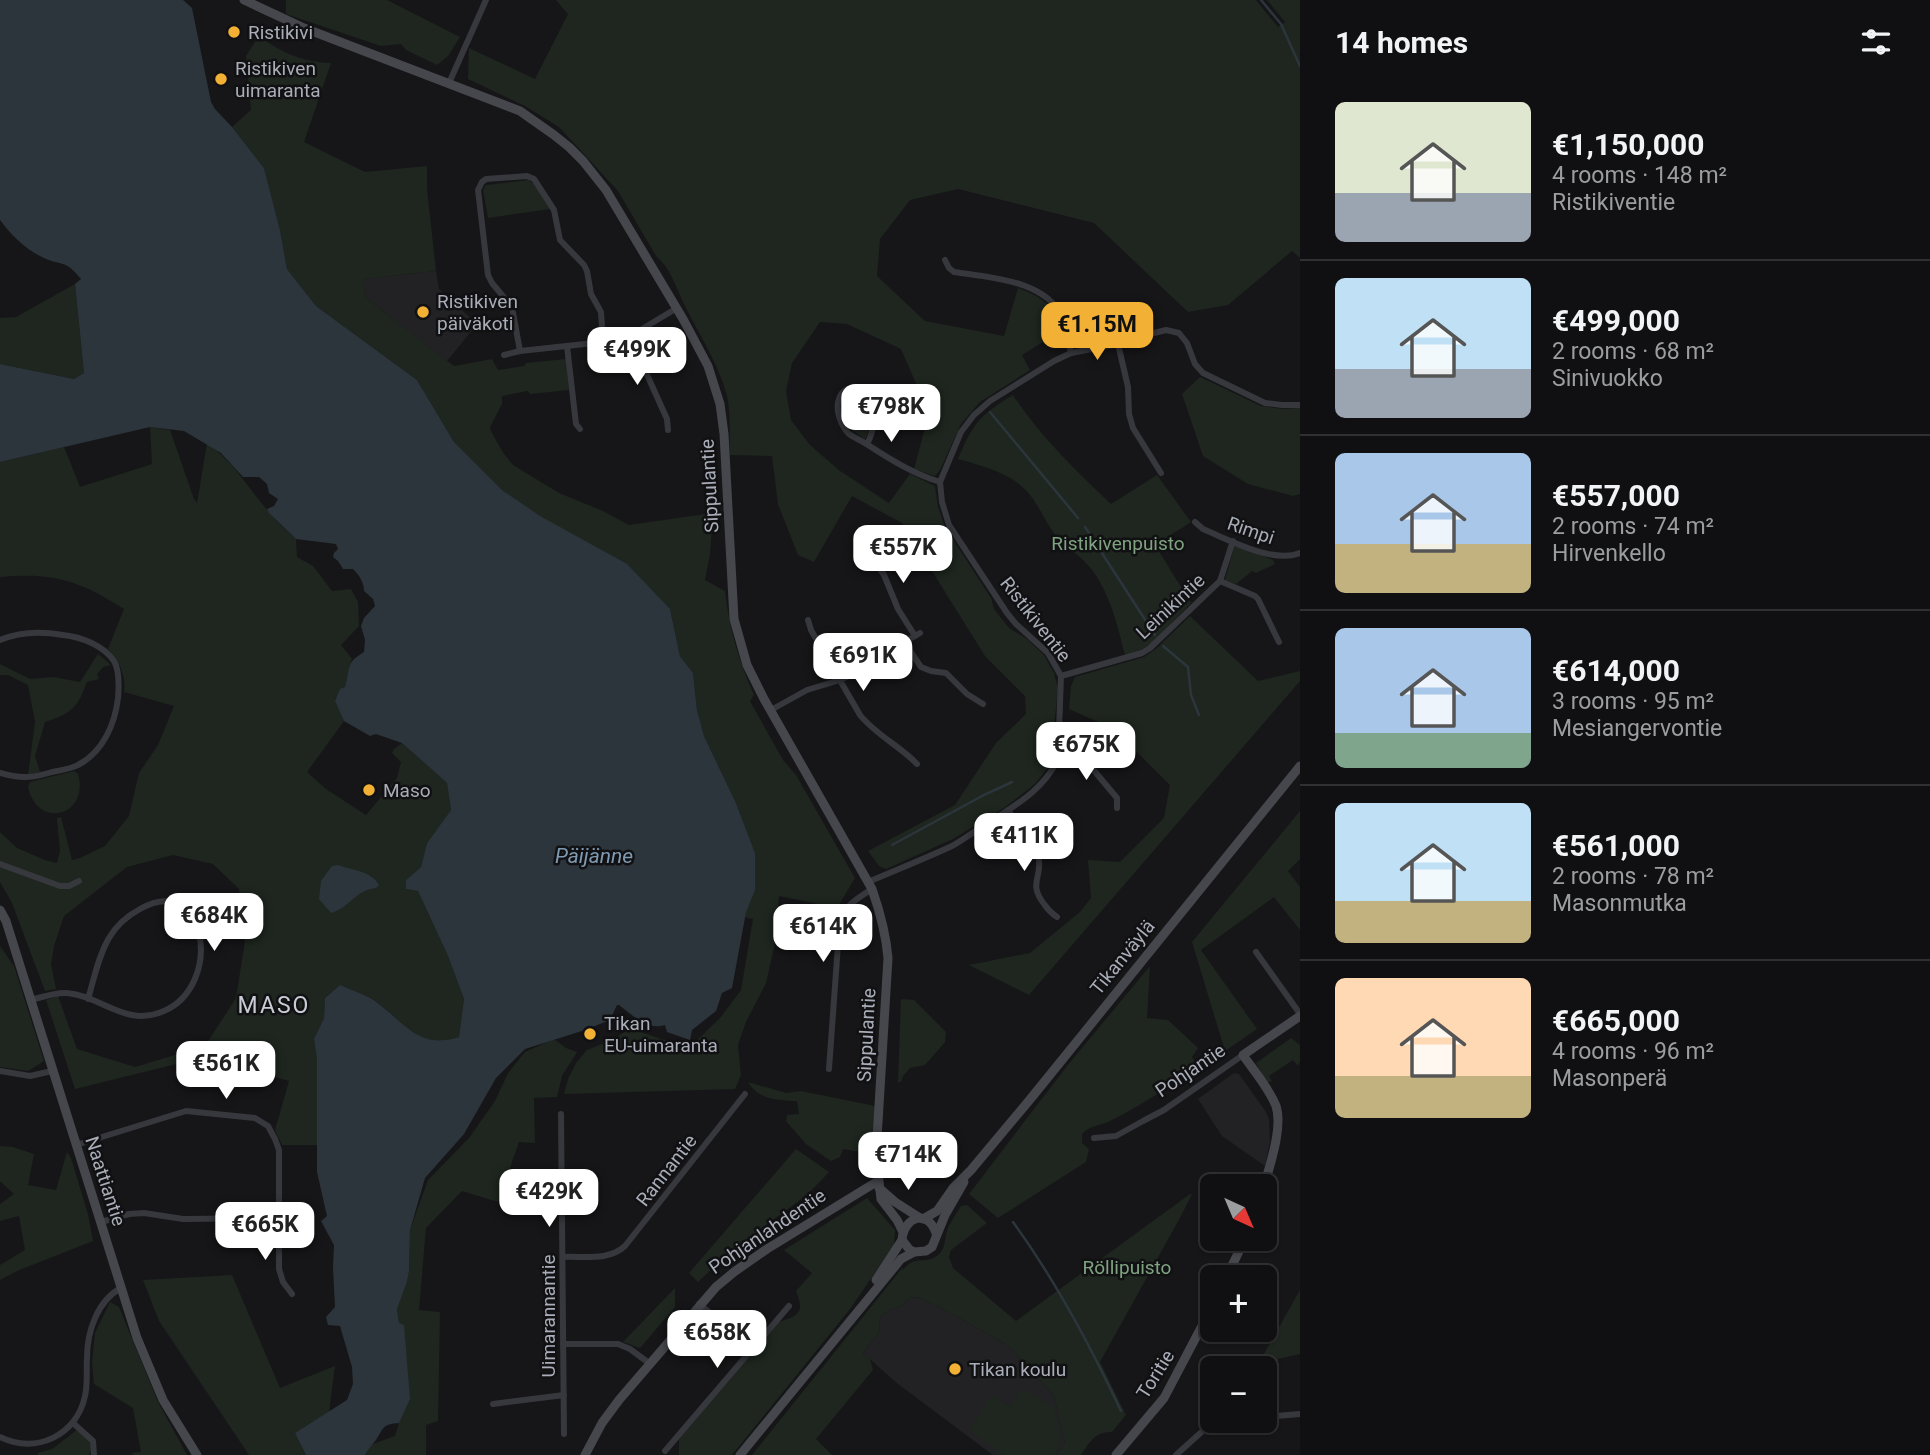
<!DOCTYPE html>
<meta charset="utf-8">
<style>
:root{--surface:#101012;--page:#19191b;--text:#f1f3f6;--muted:#9c9d9f;--line:#303032;--accent:#f2b134}
body{margin:0;font-family:Roboto,sans-serif;background:var(--page);color:var(--text);height:100vh;display:flex;flex-direction:column;font-size:26px;white-space:nowrap}
*{box-sizing:border-box;margin:0}
p{font-size:23px;color:var(--muted)}
.icon{flex:none;width:38px;height:38px;fill:none;stroke:currentColor;stroke-width:2;stroke-linecap:round;stroke-linejoin:round}
.map{position:relative;flex:1;overflow:hidden}
.drawer{display:flex;flex-direction:column;background:var(--surface);width:630px}
.drawer>*{flex:none}
.needle{width:46px;rotate:136deg}
.buttons{position:absolute;left:1200px;top:1174px;display:grid;gap:14px}
.buttons a{display:grid;place-items:center;width:77px;height:77px;border-radius:10px;background:var(--surface);box-shadow:0 2px 5px #0004,0 0 0 2px var(--line);font-size:35px}
.price{position:absolute;translate:-50% -60px;padding:0 16px;border-radius:14px;background:#fff;color:#222;font-size:23px;line-height:46px;filter:drop-shadow(0 2px 4px #0008)}
.price::after{content:'';position:absolute;left:50%;top:42px;width:21px;height:16px;margin-left:-10px;background:inherit;clip-path:polygon(0 0,100% 0,50% 100%)}
.price.active{background:var(--accent);color:#111}
ul{padding:0;list-style:none}
li{display:flex;align-items:center;gap:21px;height:175px;padding:0 35px}
li+li{border-top:2px solid var(--line)}
li span{display:grid;place-items:center;flex:none;width:196px;height:140px;border-radius:10px;color:#555}
li>.icon{margin-inline-start:auto}
span .icon{width:84px;height:84px;fill:#fffc;stroke-width:1}
li b{font-size:30px}
h2{display:flex;justify-content:space-between;align-items:center;height:84px;padding:0 35px;font-size:30px}
main{display:flex;flex:1;min-height:0}
.map>svg:first-child{display:block}
</style>
<main>
<div class="map">
<svg width="1300" height="1455" viewBox="0 0 1300 1455">
<rect width="100%" height="100%" fill="#161618"/>
<g fill="#222225">
<path d="M436 271 439 289 477 324 447 361 366 298 363 279Z"/>
<path d="M1234 1073 1239 1074 1266 1112 1269 1120 1270 1141 1265 1166 1222 1136 1198 1099Z"/>
<path d="M918 1297 938 1306 1009 1346 1054 1396 1065 1443 1056 1455H993L898 1384 863 1353 879 1333 880 1318 887 1311 903 1305 909 1298Z"/>
</g>
<g fill="#1e261f">
<path d="M286 0H387L460 37 448 56 437 65 406 50 401 44 381 46 286 14Z"/>
<path d="M556 0H1256L1278 27 1285 22 1267 0H1300V258L1292 251 1228 305 1188 312 1094 223 958 189 910 200 880 239 877 276 925 321 1004 336 1018 288C1048 299 1058 310 1064 341L1060 344 1053 336 1022 355 1030 370 980 402 961 424 940 470 935 476 914 469 929 413 901 349 847 324 820 322 792 363 786 391 791 420 810 445 840 471 889 503 910 474 935 486 938 507 945 527 991 598 994 609 1009 628 1027 639 1044 655 1054 673 1058 689 1050 765 1035 784 1004 808 953 839 886 869 879 866 868 851 955 805 996 743 1026 714 1025 696 985 656 902 523 852 496 814 562 798 555 778 504 772 456 730 455C729 436 731 414 727 396 718 362 698 333 683 302 675 285 671 269 656 256L618 191 559 127 525 106 468 79 469 48 535 79 568 14Z"/>
<path d="M259 36C282 53 302 62 331 63L304 142 365 172 427 166V189L436 271 363 279 366 298 454 366 492 359 498 370 524 366 526 363 566 359 569 390 530 394 528 391 502 396V404L490 427 491 431 502 451 513 465 559 493 603 511 629 525 713 513 710 554 705 580 725 591C729 628 739 662 754 695L750 701 783 760 796 775 855 878 837 908 779 896 774 948 766 983 746 1022 738 1045 741 1075 735 1089 564 1094 568 1079 576 1063 587 1050 615 1039 631 1026 646 1034 689 1048 721 1017 741 990 753 919 745 917 755 853 736 803 704 736 697 710 693 673 680 656 670 609 502 490 454 442 417 380 316 306 287 269 280 230 264 168 232 127 251 110 246 56Z"/>
<path d="M528 180 534 184 550 209 488 218 483 190 486 185Z"/>
<path d="M75 284 84 373 74 379 0 364V318L16 317Z"/>
<path d="M1200 377 1261 406 1282 409 1300 408V494L1293 496 1248 484 1203 456 1182 394Z"/>
<path d="M855 391C874 398 875 424 865 439 847 427 842 423 841 401L847 393Z"/>
<path d="M1013 395C1040 436 1075 470 1111 504L1157 475 1191 522 1155 545 1191 603 1152 643 1141 650 1125 655C1117 624 1108 584 1084 561 1077 553 1066 548 1059 540 1049 528 1042 512 1033 499 1016 474 986 467 958 459 973 423 980 415 1013 395Z"/>
<path d="M150 427 170 430 194 499 197 503 207 443C236 464 246 486 269 512 277 522 287 531 296 539L297 557 313 566 332 591 351 589 358 602 359 626 341 645 352 659C348 669 349 668 348 678 347 686 339 694 335 700L344 721 307 772 326 789 366 815 397 778 401 762 392 753 394 749 402 743 447 783 451 810 427 843 421 867 406 880V889L418 891 448 956 464 999 459 1037C415 1050 406 1022 375 1001 365 994 351 990 340 985L325 998 324 1018 314 1039 317 1059V1145H282L275 1130 289 1081 205 1057 75 1089 46 1000 58 996 77 1049 135 1067 205 1046 236 998 245 941 239 889 213 864 173 855 127 867 64 916 54 946 51 964 56 989 45 991 12 903 0 882V832L17 848 45 860 57 863 60 851 57 818 61 817 72 860 80 858 105 846 129 816 139 773 158 745 174 706 124 692C126 675 120 662 108 649L124 609C80 581 54 572 0 577V462L64 447 80 487 152 464Z"/>
<path d="M1235 545 1273 560 1275 564 1256 573 1252 571 1236 584 1225 580Z"/>
<path d="M1190 616 1258 681 1300 671V681L1029 995 969 965 1030 953 1080 912 1091 898 1088 860 1120 862 1164 818 1170 785 1114 729 1069 709 1071 686 1075 677 1144 657 1157 648Z"/>
<path d="M98 654 111 665 103 667 97 674 99 679 87 682C78 707 71 714 45 722L35 756 40 772 28 775 35 722 28 685 8 675H0V664L30 679 54 677 80 682Z"/>
<path d="M74 771 78 774C90 815 38 831 28 787L30 782Z"/>
<path d="M1300 811V859L1288 871 1300 887V930L1274 897 1201 950 1257 1029 1225 1051 1192 942Z"/>
<path d="M0 946 14 966 44 1061 28 1071 0 1067Z"/>
<path d="M1150 966 1147 1018 1168 1020 1198 1048 1192 1057 1198 1067C1170 1086 1142 1105 1112 1120 1101 1126 1090 1125 1082 1134V1143L1089 1149 1086 1162 998 1218 969 1194 1067 1066Z"/>
<path d="M901 999 914 1000 946 1032 945 1042 925 1065 910 1068 903 1076 901 1082H898Z"/>
<path d="M1291 1038 1300 1045V1061L1298 1066 1293 1060 1269 1076 1272 1081 1267 1083 1256 1063Z"/>
<path d="M554 1039 566 1048 577 1052 562 1076 557 1097 534 1098 535 1143 519 1142 498 1202 462 1191 426 1228 419 1310 440 1312 438 1421 426 1425V1455H365L370 1445 395 1436 399 1423V1323L397 1307 407 1282 409 1271 410 1230 428 1180 469 1138 495 1101 508 1073 525 1052Z"/>
<path d="M748 1082 786 1093 801 1091 875 1106 872 1154 843 1149 840 1157 831 1161 806 1144 786 1121 787 1115 799 1114 797 1101C779 1100 758 1100 748 1082Z"/>
<path d="M0 1146 13 1147 34 1154 28 1185 56 1190 67 1152 71 1158 88 1214 93 1241 17 1271 0 1280V1265L25 1250 19 1216 0 1221V1204L14 1194 0 1181Z"/>
<path d="M796 1149 829 1172C804 1201 778 1215 748 1238 730 1251 714 1267 698 1282L689 1273Z"/>
<path d="M1190 1194H1192L1181 1216 1100 1362 1126 1415 1112 1432C1095 1431 1089 1443 1081 1455H1056L1065 1443 1054 1396 1009 1346 938 1306 918 1297 909 1298 903 1305 887 1311 880 1318 879 1333 863 1353 870 1359 873 1370 816 1439 832 1455H752L903 1267V1270C915 1254 924 1265 937 1256 946 1249 944 1240 947 1231 950 1222 956 1214 961 1206L967 1205 987 1223 951 1250 949 1257 953 1268 1016 1321Z"/>
<path d="M867 1198 895 1230 894 1245 850 1309 732 1455H679V1439L779 1322C799 1315 805 1313 796 1291L812 1273 784 1250Z"/>
<path d="M232 1275 280 1388 335 1366 329 1412 295 1433 306 1455H249L159 1321 143 1280Z"/>
<path d="M675 1288V1307L640 1348 623 1342Z"/>
<path d="M1300 1290V1354L1278 1359 1265 1381V1368H1256Z"/>
<path d="M110 1302 119 1307 158 1402 187 1455H134L131 1453 141 1452 133 1408 94 1384 92 1362 95 1333Z"/>
<path d="M1022 1389 1054 1407C1058 1424 1064 1439 1054 1455H1005L969 1431 992 1395 1010 1407Z"/>
<path d="M77 1430 89 1440 92 1447 89 1455H38V1453L52 1449Z"/>
</g>
<g fill="#2c353c">
<path d="M0 0H183L192 8 211 102 215 109 232 127 264 168 280 230 287 269 316 306 417 380 454 442 502 490 540 516 627 564 670 609 680 656 693 673 697 710 704 736 736 803 755 853V890L746 912 732 988 722 993 716 1011 692 1030 690 1040 667 1032 665 1025C646 1031 633 1015 619 1005H617L610 1020 585 1030 525 1049 496 1078 464 1134 425 1178 410 1230 409 1271 407 1282 397 1309 399 1323 404 1325 410 1399 399 1423C382 1424 384 1428 376 1440 372 1445 368 1449 365 1455H306L295 1433 347 1400 353 1384 352 1367 340 1326 328 1325 326 1317 335 1307 333 1268 334 1245 321 1221 327 1216 317 1172V1059L314 1039 324 1018 325 998 340 985C351 990 365 994 375 1001 405 1022 417 1050 459 1037L464 999 448 956 418 891 406 889V880L421 867 427 843 451 810 447 783 402 743 376 734 370 736 344 721 335 701 340 689 345 687C351 668 344 664 364 652L365 640 361 626 364 618 375 606 373 599 364 591C364 582 359 575 353 569H343L338 561 333 557 334 553 338 549 336 544 296 539 269 513 267 509 274 506 278 499 269 493 267 484 259 477H243L221 453 184 431 150 427 0 462V364L74 379 84 373 75 284 81 279C64 258 62 267 42 257 25 249 11 235 0 220Z"/>
<path d="M338 865C353 871 370 870 379 885L376 888C357 889 349 908 331 913L319 899 321 881 332 866Z"/>
</g>
<g fill="none" stroke-linecap="round" stroke-linejoin="round">
<g stroke="#2c353c" stroke-width="2.5">
<path d="M1261 0 1281 24 1300 66"/>
<path d="M990 412 1078 518"/>
<path d="M1085 527 1155 635"/>
<path d="M1163 646 1188 667 1191 695 1199 715"/>
<path d="M892 845 982 796 1012 782"/>
<path d="M1013 1222C1056 1281 1090 1345 1121 1411"/>
</g>
<g stroke="#37383d" stroke-width="6">
<path d="M449 83 486 0"/>
<path d="M945 260 949 268 954 272C988 277 1039 280 1059 311 1067 324 1068 339 1071 353"/>
<path d="M632 335 640 349 644 368 667 419 668 430"/>
<path d="M1118 344 1128 387 1129 414 1133 428 1161 473"/>
<path d="M567 346 576 424 580 429"/>
<path d="M520 351 512 307 492 283 488 275 478 190 482 182 486 179 527 176 534 179 554 210 560 240 584 265 587 271 591 294 601 312 603 342"/>
<path d="M504 355 520 351 622 340 632 335 677 308"/>
<path d="M867 444C874 431 876 417 871 402 866 388 845 381 839 399 835 410 841 426 849 434 855 438 862 441 868 445 891 460 914 474 940 482"/>
<path d="M1195 522 1203 529C1229 540 1273 564 1300 553"/>
<path d="M867 550 884 575 898 609 915 636"/>
<path d="M1220 581 1255 596 1258 599 1279 642"/>
<path d="M808 620 811 630 860 715C876 735 900 746 917 764"/>
<path d="M0 640C21 631 41 631 63 635 81 637 103 645 114 661 120 672 119 687 118 698 115 724 103 752 78 765 71 769 61 770 52 772 32 778 21 779 0 773"/>
<path d="M904 642 921 667 931 671 946 673 967 694 983 704"/>
<path d="M1061 676 1142 653 1150 648 1220 581 1233 541"/>
<path d="M771 710 807 690 840 680 879 661 891 650 920 633"/>
<path d="M1058 758 1086 762 1091 767 1117 798V808"/>
<path d="M1008 810 1038 855C1044 877 1027 882 1044 904 1048 910 1051 913 1057 917"/>
<path d="M0 864 60 886H69L79 881"/>
<path d="M868 882C896 870 924 859 952 846 963 840 973 832 984 826 1011 808 1046 789 1058 758L1061 676 1048 653 1016 624 1007 613 949 525 942 502 940 482 961 432 974 415 990 401 1054 361 1071 353 1133 341 1146 335 1166 330 1179 333 1187 343 1195 364 1203 373 1265 403 1282 405H1300"/>
<path d="M1256 952 1300 1014"/>
<path d="M31 1000C43 997 55 992 67 993 102 996 126 1028 164 1011 224 985 207 871 140 909 127 916 116 926 109 938 98 957 94 979 88 999"/>
<path d="M829 1069 839 931C844 906 851 902 872 889"/>
<path d="M0 1071 30 1076 52 1071"/>
<path d="M561 1114 564 1434"/>
<path d="M1094 1138 1116 1136 1143 1121 1164 1110 1243 1055"/>
<path d="M76 1145 186 1111 255 1118 268 1126 275 1139 279 1150V1269L283 1282 292 1294"/>
<path d="M101 1222 129 1214 144 1213 183 1219 278 1218"/>
<path d="M563 1257C584 1256 609 1261 625 1246L745 1094"/>
<path d="M699 1304 754 1347"/>
<path d="M563 1344H618L630 1349 649 1363"/>
<path d="M493 1404 564 1395"/>
<path d="M1265 1417 1300 1414"/>
<path d="M73 1423 93 1441 94 1455"/>
<path d="M0 1437C36 1455 77 1435 85 1396 88 1383 86 1371 87 1358 87 1332 97 1301 121 1288"/>
<path d="M665 1451 789 1306"/>
<path d="M1176 1455 1206 1428 1224 1421"/>
</g>
<g stroke="#45474d" stroke-width="9">
<path d="M244 0 304 28 520 111 554 135 569 147 583 161 606 190 683 319 708 366 720 404 724 434 734 619 747 665 764 699 872 889C880 912 886 934 888 958L876 1155 881 1199 897 1220 903 1232"/>
<path d="M0 910 6 921 137 1338 163 1400 197 1455"/>
<path d="M1264 1186C1270 1165 1283 1127 1276 1106 1269 1088 1254 1071 1243 1055L1300 1016"/>
<path d="M879 1188 895 1202 920 1218"/>
<path d="M923 1219 937 1211 953 1188 971 1170 1032 1097 1300 766"/>
<path d="M936 1233C928 1209 904 1216 902 1240L909 1249 914 1252 926 1251 932 1247 945 1215 964 1182"/>
<path d="M1226 1278 1245 1239"/>
<path d="M876 1280 902 1240"/>
<path d="M585 1455 602 1423 619 1400 716 1287 734 1272 767 1249 878 1181"/>
<path d="M740 1455 901 1259 914 1252"/>
<path d="M1116 1455 1164 1398 1213 1305"/>
</g>
</g>
<g fill="#f2b134" stroke="#111113" stroke-width="2.5">
<circle cx="234" cy="32" r="7"/>
<circle cx="221" cy="79" r="7"/>
<circle cx="423" cy="312" r="7"/>
<circle cx="369" cy="790" r="7"/>
<circle cx="590" cy="1034" r="7"/>
<circle cx="955" cy="1369" r="7"/>
</g>
<g text-anchor="middle" stroke-width="5" stroke-linejoin="round" paint-order="stroke">
<g font-size="19" fill="#a8adb8" stroke="#111113" text-anchor="start">
<text x="248" y="39">Ristikivi</text>
<text x="235" y="75">Ristikiven<tspan x="235" dy="22">uimaranta</tspan></text>
<text x="437" y="308">Ristikiven<tspan x="437" dy="22">päiväkoti</tspan></text>
<text x="383" y="797">Maso</text>
<text x="604" y="1030">Tikan<tspan x="604" dy="22">EU-uimaranta</tspan></text>
<text x="969" y="1376">Tikan koulu</text>
</g>
<g font-size="19" fill="#a8adb8" stroke="#111113">
<text transform="translate(709 486) rotate(-93)" y="7">Sippulantie</text>
<text transform="translate(1251 530) rotate(19)" y="7">Rimpi</text>
<text transform="translate(1170 606) rotate(-43)" y="7">Leinikintie</text>
<text transform="translate(1036 619) rotate(52)" y="7">Ristikiventie</text>
<text transform="translate(1122 957) rotate(-51)" y="7">Tikanväylä</text>
<text transform="translate(866 1035) rotate(-87)" y="7">Sippulantie</text>
<text transform="translate(1190 1070) rotate(-34)" y="7">Pohjantie</text>
<text transform="translate(666 1170) rotate(-52)" y="7">Rannantie</text>
<text transform="translate(106 1181) rotate(72)" y="7">Naattiantie</text>
<text transform="translate(767 1231) rotate(-34)" y="7">Pohjanlahdentie</text>
<text transform="translate(548 1316) rotate(-90)" y="7">Uimarannantie</text>
<text transform="translate(1155 1374) rotate(-58)" y="7">Toritie</text>
</g>
<g font-size="19" fill="#7fa381" stroke="#111113">
<text x="1118" y="550">Ristikivenpuisto</text>
<text x="1127" y="1274">Röllipuisto</text>
</g>
<g font-size="21" font-style="italic" fill="#7f9bb3" stroke="#111113">
<text x="594" y="863">Päijänne</text>
</g>
<g font-size="23" letter-spacing="2" fill="#c9ccd4" stroke="#111113">
<text x="274" y="1013">MASO</text>
</g>
</g>
</svg>
<div class="buttons">
<a><svg class="needle" viewBox="-14 -14 28 28"><path d="M0-13l5 13h-10z" fill="#e53935"/><path d="M0 13l5-13h-10z" fill="#9c9d9f"/></svg></a>
<a>+</a>
<a>−</a>
</div>
<b class="price active" style="left:1097px;top:362px">€1.15M</b>
<b class="price" style="left:637px;top:387px">€499K</b>
<b class="price" style="left:891px;top:444px">€798K</b>
<b class="price" style="left:903px;top:585px">€557K</b>
<b class="price" style="left:863px;top:693px">€691K</b>
<b class="price" style="left:1086px;top:782px">€675K</b>
<b class="price" style="left:1024px;top:873px">€411K</b>
<b class="price" style="left:214px;top:953px">€684K</b>
<b class="price" style="left:823px;top:964px">€614K</b>
<b class="price" style="left:226px;top:1101px">€561K</b>
<b class="price" style="left:908px;top:1192px">€714K</b>
<b class="price" style="left:549px;top:1229px">€429K</b>
<b class="price" style="left:265px;top:1262px">€665K</b>
<b class="price" style="left:717px;top:1370px">€658K</b>
</div>
<section class="drawer">
<h2>14 homes<svg class="icon" aria-label="filters" viewBox="0 0 24 24"><path d="M4 7h16M4 17h16"/><circle cx="9" cy="7" r="2"/><circle cx="15" cy="17" r="2"/></svg></h2>
<ul>
<li><span style="background:linear-gradient(#dfe7d0 65%,#9aa5b1 0)"><svg class="icon" aria-label="home" viewBox="0 0 24 24"><path d="M3 11l9-7 9 7M6 9v11h12V9"/></svg></span><div><b>€1,150,000</b><p>4 rooms · 148 m²</p><p>Ristikiventie</p></div></li>
<li><span style="background:linear-gradient(#bfe0f5 65%,#9aa5b1 0)"><svg class="icon" aria-label="home" viewBox="0 0 24 24"><path d="M3 11l9-7 9 7M6 9v11h12V9"/></svg></span><div><b>€499,000</b><p>2 rooms · 68 m²</p><p>Sinivuokko</p></div></li>
<li><span style="background:linear-gradient(#a9c7e8 65%,#c2b280 0)"><svg class="icon" aria-label="home" viewBox="0 0 24 24"><path d="M3 11l9-7 9 7M6 9v11h12V9"/></svg></span><div><b>€557,000</b><p>2 rooms · 74 m²</p><p>Hirvenkello</p></div></li>
<li><span style="background:linear-gradient(#a9c7e8 75%,#7fa58c 0)"><svg class="icon" aria-label="home" viewBox="0 0 24 24"><path d="M3 11l9-7 9 7M6 9v11h12V9"/></svg></span><div><b>€614,000</b><p>3 rooms · 95 m²</p><p>Mesiangervontie</p></div></li>
<li><span style="background:linear-gradient(#bfe0f5 70%,#c2b280 0)"><svg class="icon" aria-label="home" viewBox="0 0 24 24"><path d="M3 11l9-7 9 7M6 9v11h12V9"/></svg></span><div><b>€561,000</b><p>2 rooms · 78 m²</p><p>Masonmutka</p></div></li>
<li><span style="background:linear-gradient(#ffd9b3 70%,#c2b280 0)"><svg class="icon" aria-label="home" viewBox="0 0 24 24"><path d="M3 11l9-7 9 7M6 9v11h12V9"/></svg></span><div><b>€665,000</b><p>4 rooms · 96 m²</p><p>Masonperä</p></div></li>
</ul>
</section>
</main>
